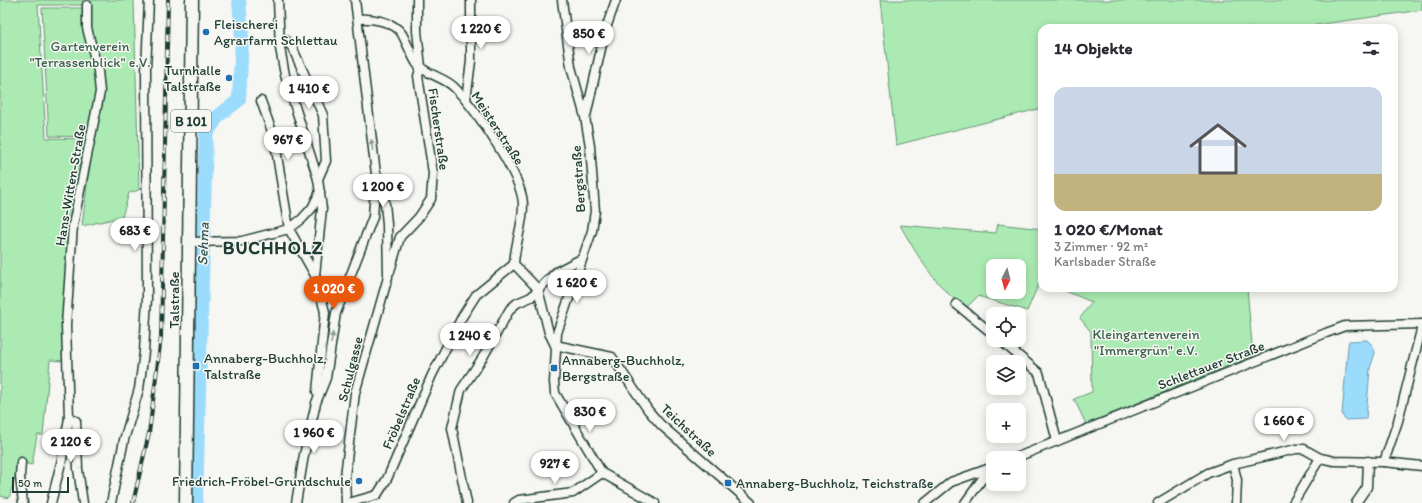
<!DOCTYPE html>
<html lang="de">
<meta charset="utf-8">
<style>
:root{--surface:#fff;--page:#f7f7f7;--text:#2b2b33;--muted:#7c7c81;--line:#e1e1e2;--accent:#ea580c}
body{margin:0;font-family:Itim,sans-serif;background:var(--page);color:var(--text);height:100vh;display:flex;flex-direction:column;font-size:15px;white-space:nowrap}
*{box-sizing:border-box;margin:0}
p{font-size:13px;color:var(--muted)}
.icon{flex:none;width:22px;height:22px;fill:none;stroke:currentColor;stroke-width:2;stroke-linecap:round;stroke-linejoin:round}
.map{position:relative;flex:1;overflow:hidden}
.drawer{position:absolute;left:1038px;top:24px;width:360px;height:268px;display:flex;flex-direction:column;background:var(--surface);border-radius:12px;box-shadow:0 2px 10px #0003}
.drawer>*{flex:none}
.needle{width:26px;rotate:186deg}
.fabs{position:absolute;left:986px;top:259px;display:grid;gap:8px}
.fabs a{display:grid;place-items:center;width:40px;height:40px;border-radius:8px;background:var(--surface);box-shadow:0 2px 10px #0003;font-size:20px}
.scale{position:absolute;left:12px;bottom:10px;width:57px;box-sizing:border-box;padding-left:4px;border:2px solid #1f3d34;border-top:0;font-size:11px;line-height:14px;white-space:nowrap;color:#1f3d34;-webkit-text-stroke:3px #f6f6f2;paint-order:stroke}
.price{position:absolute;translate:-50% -34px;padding:0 9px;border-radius:14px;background:#fff;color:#222;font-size:13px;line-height:26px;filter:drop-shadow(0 1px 2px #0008)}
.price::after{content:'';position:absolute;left:50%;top:24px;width:12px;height:9px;margin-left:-6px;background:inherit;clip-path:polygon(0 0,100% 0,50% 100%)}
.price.active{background:var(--accent);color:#fff}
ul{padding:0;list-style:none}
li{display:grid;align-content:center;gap:8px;height:212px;padding:0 16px}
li+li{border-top:1px solid var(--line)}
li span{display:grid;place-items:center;height:124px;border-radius:12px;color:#555}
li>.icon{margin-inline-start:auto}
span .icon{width:72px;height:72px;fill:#fffc;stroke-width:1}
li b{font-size:17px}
h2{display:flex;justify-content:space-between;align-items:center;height:48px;padding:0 16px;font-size:17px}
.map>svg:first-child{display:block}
</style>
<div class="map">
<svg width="1422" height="503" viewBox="0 0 1422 503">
<rect width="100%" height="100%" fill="#f6f6f2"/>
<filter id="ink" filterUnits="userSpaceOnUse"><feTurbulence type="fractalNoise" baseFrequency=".025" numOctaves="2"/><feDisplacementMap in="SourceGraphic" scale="8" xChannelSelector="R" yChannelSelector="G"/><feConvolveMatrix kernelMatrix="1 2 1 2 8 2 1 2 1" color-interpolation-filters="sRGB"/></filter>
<g filter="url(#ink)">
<g fill="#abebb3" stroke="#659474" fill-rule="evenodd">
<path d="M0 0H83V5H38L46 138 88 139 69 238 64 361 50 360 43 435H37L32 465 19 462 9 498 0 496Z"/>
<path d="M91 0H134L139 190 129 193 122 217 82 226 93 137 49 136 42 8H90Z"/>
<path d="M880 0H1422V10L1294 28H1042V108L896 145Z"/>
<path d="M998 224 1042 229V282L1040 281 1027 311 978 296 966 308C936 288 917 255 900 225L996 233ZM993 266H1019V292H993Z"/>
<path d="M1058 288H1247L1253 356 1086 424 1074 399 1092 392 1091 332 1080 318 1092 302Z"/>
</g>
<path fill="#9bdbfc" stroke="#699cac" d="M1367 340 1373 346 1375 353 1370 368 1366 419 1345 420 1342 414 1348 346 1349 341Z"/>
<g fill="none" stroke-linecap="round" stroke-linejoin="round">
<path stroke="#9bdbfc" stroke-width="14" d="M196 503 206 134 218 116 239 100 242 38 239 0"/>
<g stroke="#1f3d34" stroke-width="11">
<g id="minor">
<path d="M278 0 280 48 285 75 318 179 322 209 315 275"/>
<path d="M562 0 571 67 585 117 590 146 595 211 592 231 557 333 554 382 555 393 602 473 655 503"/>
<path d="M358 19C371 18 394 21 402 34 407 43 411 55 417 64 426 75 445 77 455 88 475 109 523 176 523 205 523 225 515 244 514 264L538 289 549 333 555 345"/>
<path d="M280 39H284L292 47 323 115 326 161 318 179"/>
<path d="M466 100 471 61V0"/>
<path d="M261 101 274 137 289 229 315 275 325 312 317 392"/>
<path d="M586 116 605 31 616 0"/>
<path d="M189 242 242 241 289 229 302 219 312 208 320 192"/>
<path d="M390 271 400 237 419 217 431 199 433 173 418 76 421 67 417 31V0"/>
<path d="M956 304 993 334"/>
<path d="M1000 340 1039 373 1057 441"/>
<path d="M555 345 612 357 648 410 661 425 751 503"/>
<path d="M1015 458 1326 333 1345 326 1422 324"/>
<path d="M21 462 20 477 23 503"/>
<path d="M1384 462 1398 421 1422 326"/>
<path d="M1233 464 1237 480 1236 503"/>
<path d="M51 503 62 459 69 418"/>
<path d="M83 503 78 469 76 421 69 418 66 325 73 225 100 92 98 71 87 28V5"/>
<path d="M111 503 124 440 139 389 144 352 147 298 146 70 149 0"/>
<path d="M296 503 304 455 316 403 326 378 336 313 373 217 376 174 355 0"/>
<path d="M346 503 345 476 355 393 388 277 387 224 383 183 376 174"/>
<path d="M348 503 377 495 387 479 432 375 462 317 476 295 514 264"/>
<path d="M467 503 452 428 461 390 483 357 510 309 517 303 531 297 556 272 581 259"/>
<path d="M514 503 519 500 573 493 602 473"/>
<path d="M925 503 951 482 993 467"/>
<path d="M965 503 990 468"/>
<path d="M1158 503 1208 473 1233 464 1296 449H1304L1320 458 1334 461 1384 462 1422 466"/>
<path d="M1293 503 1320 458"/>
<path d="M1356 503 1367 487 1368 461"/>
</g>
</g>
<g stroke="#1f3d34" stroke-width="15">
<path id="primary" d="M186 503 192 0"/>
</g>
<use href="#minor" stroke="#f6f6f2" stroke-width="8"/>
<use href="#primary" stroke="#f6f6f2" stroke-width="12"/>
<g stroke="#1f3d34" stroke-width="4">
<path id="rail" d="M133 503 149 433 161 337 168 0"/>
</g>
<use href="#rail" stroke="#f6f6f2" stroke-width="2.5" stroke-dasharray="8" stroke-linecap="butt"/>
</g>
<defs><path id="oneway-solid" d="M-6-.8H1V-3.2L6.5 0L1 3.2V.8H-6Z"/></defs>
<g fill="#8a9a93">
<use href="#oneway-solid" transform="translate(372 145) rotate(-97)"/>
<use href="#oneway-solid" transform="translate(332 338) rotate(-81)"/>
</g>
</g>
<g fill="#1f6fb2" stroke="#f6f6f2" stroke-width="1.5">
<circle cx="206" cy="32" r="4"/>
<circle cx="229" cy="78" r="4"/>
<rect x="192" y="362" width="8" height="8" rx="2"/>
<rect x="550" y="364" width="8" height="8" rx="2"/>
<circle cx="359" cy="481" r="4"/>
<rect x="724" y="479" width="8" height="8" rx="2"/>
</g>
<g text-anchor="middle" stroke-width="3" stroke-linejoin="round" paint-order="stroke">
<rect fill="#f6f6f2" stroke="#60746d" stroke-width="1" x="171" y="110" width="40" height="22" rx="3"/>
<g font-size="13" font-weight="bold" fill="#1f3d34">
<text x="191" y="126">B 101</text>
</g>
<g font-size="14" fill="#1f3d34" stroke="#f6f6f2" text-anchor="start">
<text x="214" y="29">Fleischerei<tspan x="214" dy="16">Agrarfarm Schlettau</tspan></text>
<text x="221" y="75" text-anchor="end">Turnhalle<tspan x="221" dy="16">Talstraße</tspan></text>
<text x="204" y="363">Annaberg-Buchholz,<tspan x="204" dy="16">Talstraße</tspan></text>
<text x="562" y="365">Annaberg-Buchholz,<tspan x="562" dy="16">Bergstraße</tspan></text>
<text x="351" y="486" text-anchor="end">Friedrich-Fröbel-Grundschule</text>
<text x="736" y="488">Annaberg-Buchholz, Teichstraße</text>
</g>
<g font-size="14" fill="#3b604d" stroke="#f6f6f2">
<text x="90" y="51">Gartenverein<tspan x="90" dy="16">"Terrassenblick" e.V.</tspan></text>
<text x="1146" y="339">Kleingartenverein<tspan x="1146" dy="16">"Immergrün" e.V.</tspan></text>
</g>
<g font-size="14" fill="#1f3d34" stroke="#f6f6f2">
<text transform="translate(498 128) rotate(57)" y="5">Meisterstraße</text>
<text transform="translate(439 129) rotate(82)" y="5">Fischerstraße</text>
<text transform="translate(578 179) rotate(-94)" y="5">Bergstraße</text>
<text transform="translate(70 185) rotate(-80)" y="5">Hans-Witten-Straße</text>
<text transform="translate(174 300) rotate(-90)" y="5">Talstraße</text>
<text transform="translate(1211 365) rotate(-21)" y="5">Schlettauer Straße</text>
<text transform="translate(350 369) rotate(-76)" y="5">Schulgasse</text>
<text transform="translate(401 413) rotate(-67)" y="5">Fröbelstraße</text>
<text transform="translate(689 430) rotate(43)" y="5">Teichstraße</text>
</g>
<g font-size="15" font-style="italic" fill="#385d5c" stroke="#f6f6f2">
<text transform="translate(203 244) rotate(-88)" y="5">Sehma</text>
</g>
<g font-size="18" font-weight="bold" letter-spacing="1" fill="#1f3d34" stroke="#f6f6f2">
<text x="273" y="254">BUCHHOLZ</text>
</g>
</g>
</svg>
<div class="fabs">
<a><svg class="needle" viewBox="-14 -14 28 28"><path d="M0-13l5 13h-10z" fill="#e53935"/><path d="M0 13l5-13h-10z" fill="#7c7c81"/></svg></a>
<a><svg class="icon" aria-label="locate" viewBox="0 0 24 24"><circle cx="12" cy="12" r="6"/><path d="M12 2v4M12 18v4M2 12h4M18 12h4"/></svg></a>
<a><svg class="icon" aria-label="layers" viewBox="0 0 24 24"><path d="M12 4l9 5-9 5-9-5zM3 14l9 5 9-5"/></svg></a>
<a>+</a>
<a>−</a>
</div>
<div class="scale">50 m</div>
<b class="price" style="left:481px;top:50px">1 220 €</b>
<b class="price" style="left:589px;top:55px">850 €</b>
<b class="price" style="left:309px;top:110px">1 410 €</b>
<b class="price" style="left:288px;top:161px">967 €</b>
<b class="price" style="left:383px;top:208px">1 200 €</b>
<b class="price" style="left:135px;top:252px">683 €</b>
<b class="price" style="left:577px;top:304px">1 620 €</b>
<b class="price active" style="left:334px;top:310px">1 020 €</b>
<b class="price" style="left:470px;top:357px">1 240 €</b>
<b class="price" style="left:590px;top:433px">830 €</b>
<b class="price" style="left:1284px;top:442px">1 660 €</b>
<b class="price" style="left:314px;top:454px">1 960 €</b>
<b class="price" style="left:71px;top:463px">2 120 €</b>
<b class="price" style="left:555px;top:485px">927 €</b>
<section class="drawer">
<h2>14 Objekte<svg class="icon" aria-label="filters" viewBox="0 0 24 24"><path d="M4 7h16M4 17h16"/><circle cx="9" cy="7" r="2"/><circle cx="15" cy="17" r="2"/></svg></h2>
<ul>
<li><span style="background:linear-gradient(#c9d6e8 70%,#c2b280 0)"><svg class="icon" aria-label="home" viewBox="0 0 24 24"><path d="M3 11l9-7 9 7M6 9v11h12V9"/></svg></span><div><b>1 020 €/Monat</b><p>3 Zimmer · 92 m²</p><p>Karlsbader Straße</p></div></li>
</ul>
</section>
</div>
